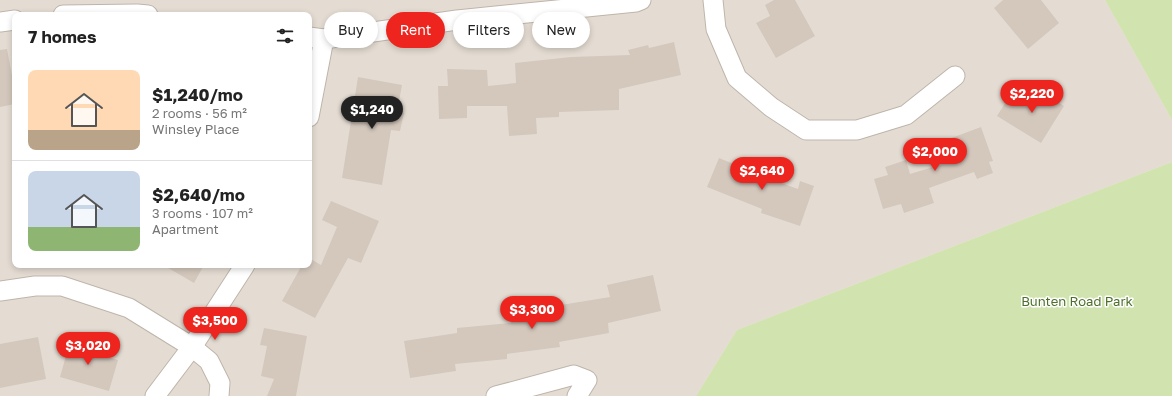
<!DOCTYPE html>
<meta charset="utf-8">
<style>
:root{--surface:#fff;--page:#f2f2f2;--text:#222;--muted:#767676;--line:#e0e0e0;--accent:#ed251e}
body{margin:0;font-family:"Golos Text",sans-serif;background:var(--page);color:var(--text);height:100vh;display:flex;flex-direction:column;font-size:15px;white-space:nowrap}
*{box-sizing:border-box;margin:0}
p{font-size:13px;color:var(--muted)}
.icon{flex:none;width:22px;height:22px;fill:none;stroke:currentColor;stroke-width:2;stroke-linecap:round;stroke-linejoin:round}
.map{position:relative;flex:1;overflow:hidden}
.side{position:absolute;left:12px;top:12px;width:300px;height:256px;display:flex;flex-direction:column;background:var(--surface);border-radius:8px;box-shadow:0 2px 6px #0003}
.side>*{flex:none}
.banner{position:absolute;left:324px;top:12px;width:380px;height:36px;display:flex;gap:8px}
.price{position:absolute;translate:-50% -34px;padding:0 9px;border-radius:14px;background:var(--accent);color:#fff;font-size:13px;line-height:26px;filter:drop-shadow(0 1px 2px #0008)}
.price::after{content:'';position:absolute;left:50%;top:24px;width:12px;height:9px;margin-left:-6px;background:inherit;clip-path:polygon(0 0,100% 0,50% 100%)}
.price.on{background:#222;color:#fff}
ul{padding:0;list-style:none}
li{display:flex;align-items:center;gap:12px;height:100px;padding:0 16px}
li+li{border-top:1px solid var(--line)}
li span{display:grid;place-items:center;flex:none;width:112px;height:80px;border-radius:8px;color:#555}
li>.icon{margin-inline-start:auto}
span .icon{width:48px;height:48px;fill:#fffc;stroke-width:1}
li b{font-size:17px}
h2{display:flex;justify-content:space-between;align-items:center;height:48px;padding:0 16px;font-size:17px}
.tag{padding:0 14px;border-radius:18px;background:var(--surface);box-shadow:0 2px 6px #0003;font-size:14px;line-height:36px}
.tag.on{background:var(--accent);color:#fff}
.map>svg:first-child{display:block}
</style>
<div class="map">
<svg width="1172" height="396" viewBox="0 0 1172 396">
<rect width="100%" height="100%" fill="#f1ebe4"/>
<path fill="#e4dcd2" fill-rule="evenodd" d="M0 0H1105L1172 120V162L737 330 696 396H0ZM15 15H309V265H15Z"/>
<g fill="#d1e3ae">
<path d="M1105 0H1172V120Z"/>
<path d="M1172 162V396H696L737 330Z"/>
</g>
<g fill="#d4c8bd">
<path d="M774 0H795L815 36 776 58 756 23 770 16 765 5Z"/>
<path d="M1003 0H1041L1059 23 1028 49 994 8Z"/>
<path d="M674 42 681 75 619 89V110L559 112V117L536 118 537 134 509 136 507 106H467V118L439 119 438 86H448L447 69 487 70 488 86 516 83 515 63 571 57 630 55 628 50 648 45 649 48Z"/>
<path d="M7 49 15 91V104L0 107V50Z"/>
<path d="M358 77 402 85 397 112 404 113 400 131 391 130 382 185 342 178Z"/>
<path d="M1034 87 1064 106 1041 143 997 116 1009 97 1022 105Z"/>
<path d="M981 127 993 161 989 162 993 173 977 179 974 172 929 188 934 203 904 213 901 204 883 209 874 179 888 175 885 167 906 160 910 174 946 163 938 143Z"/>
<path d="M719 158 746 169 749 162 762 167 759 175 798 189 800 181 814 186 800 226 761 213 762 209 707 187Z"/>
<path d="M331 201 379 221 361 263 348 258 315 318 282 301 302 265H309V258L321 265 337 227 322 220Z"/>
<path d="M163 265H204L194 283Z"/>
<path d="M653 275 661 311 608 323 609 333 559 342 560 347 507 354V359L455 364 456 371 410 378 404 341 457 333V328L511 323V321L562 314 561 305 610 297 607 285Z"/>
<path d="M264 328 307 336 296 396H267L274 379 261 376 267 346 260 345Z"/>
<path d="M38 337 46 379 0 388V344Z"/>
<path d="M71 338 91 344 89 352 118 360 109 391 60 377Z"/>
</g>
<g fill="none" stroke-linecap="round" stroke-linejoin="round">
<g stroke="#beb5aa" stroke-width="21">
<g id="street">
<path d="M713 0 716 29 737 78 771 107 806 130H857L906 115 955 76"/>
<path d="M63 15 137 14 148 15"/>
<path d="M0 22 15 20"/>
<path d="M309 37 324 39 457 20 636 2 641 0"/>
<path d="M309 117 324 39"/>
<path d="M0 291 35 286H62L129 308 192 347 209 361 220 383 219 396"/>
<path d="M155 396 192 347 245 265"/>
<path d="M496 396 574 375 587 380 577 396"/>
</g>
</g>
<use href="#street" stroke="#fff" stroke-width="19"/>
</g>
<g text-anchor="middle" stroke-width="3" stroke-linejoin="round" paint-order="stroke">
<g font-size="13" fill="#4d702b" stroke="#fff">
<text x="1077" y="306">Bunten Road Park</text>
</g>
</g>
</svg>
<b class="price" style="left:1032px;top:114px">$2,220</b>
<b class="price on" style="left:372px;top:130px">$1,240</b>
<b class="price" style="left:935px;top:172px">$2,000</b>
<b class="price" style="left:762px;top:191px">$2,640</b>
<b class="price" style="left:532px;top:330px">$3,300</b>
<b class="price" style="left:215px;top:341px">$3,500</b>
<b class="price" style="left:88px;top:366px">$3,020</b>
<div class="banner">
<a class="tag">Buy</a>
<a class="tag on">Rent</a>
<a class="tag">Filters</a>
<a class="tag">New</a>
</div>
<section class="side">
<h2>7 homes<svg class="icon" aria-label="filters" viewBox="0 0 24 24"><path d="M4 7h16M4 17h16"/><circle cx="9" cy="7" r="2"/><circle cx="15" cy="17" r="2"/></svg></h2>
<ul>
<li><span style="background:linear-gradient(#ffd9b3 75%,#b9a48a 0)"><svg class="icon" aria-label="home" viewBox="0 0 24 24"><path d="M3 11l9-7 9 7M6 9v11h12V9"/></svg></span><div><b>$1,240/mo</b><p>2 rooms · 56 m²</p><p>Winsley Place</p></div></li>
<li><span style="background:linear-gradient(#c9d6e8 70%,#8fb573 0)"><svg class="icon" aria-label="home" viewBox="0 0 24 24"><path d="M3 11l9-7 9 7M6 9v11h12V9"/></svg></span><div><b>$2,640/mo</b><p>3 rooms · 107 m²</p><p>Apartment</p></div></li>
</ul>
</section>
</div>
